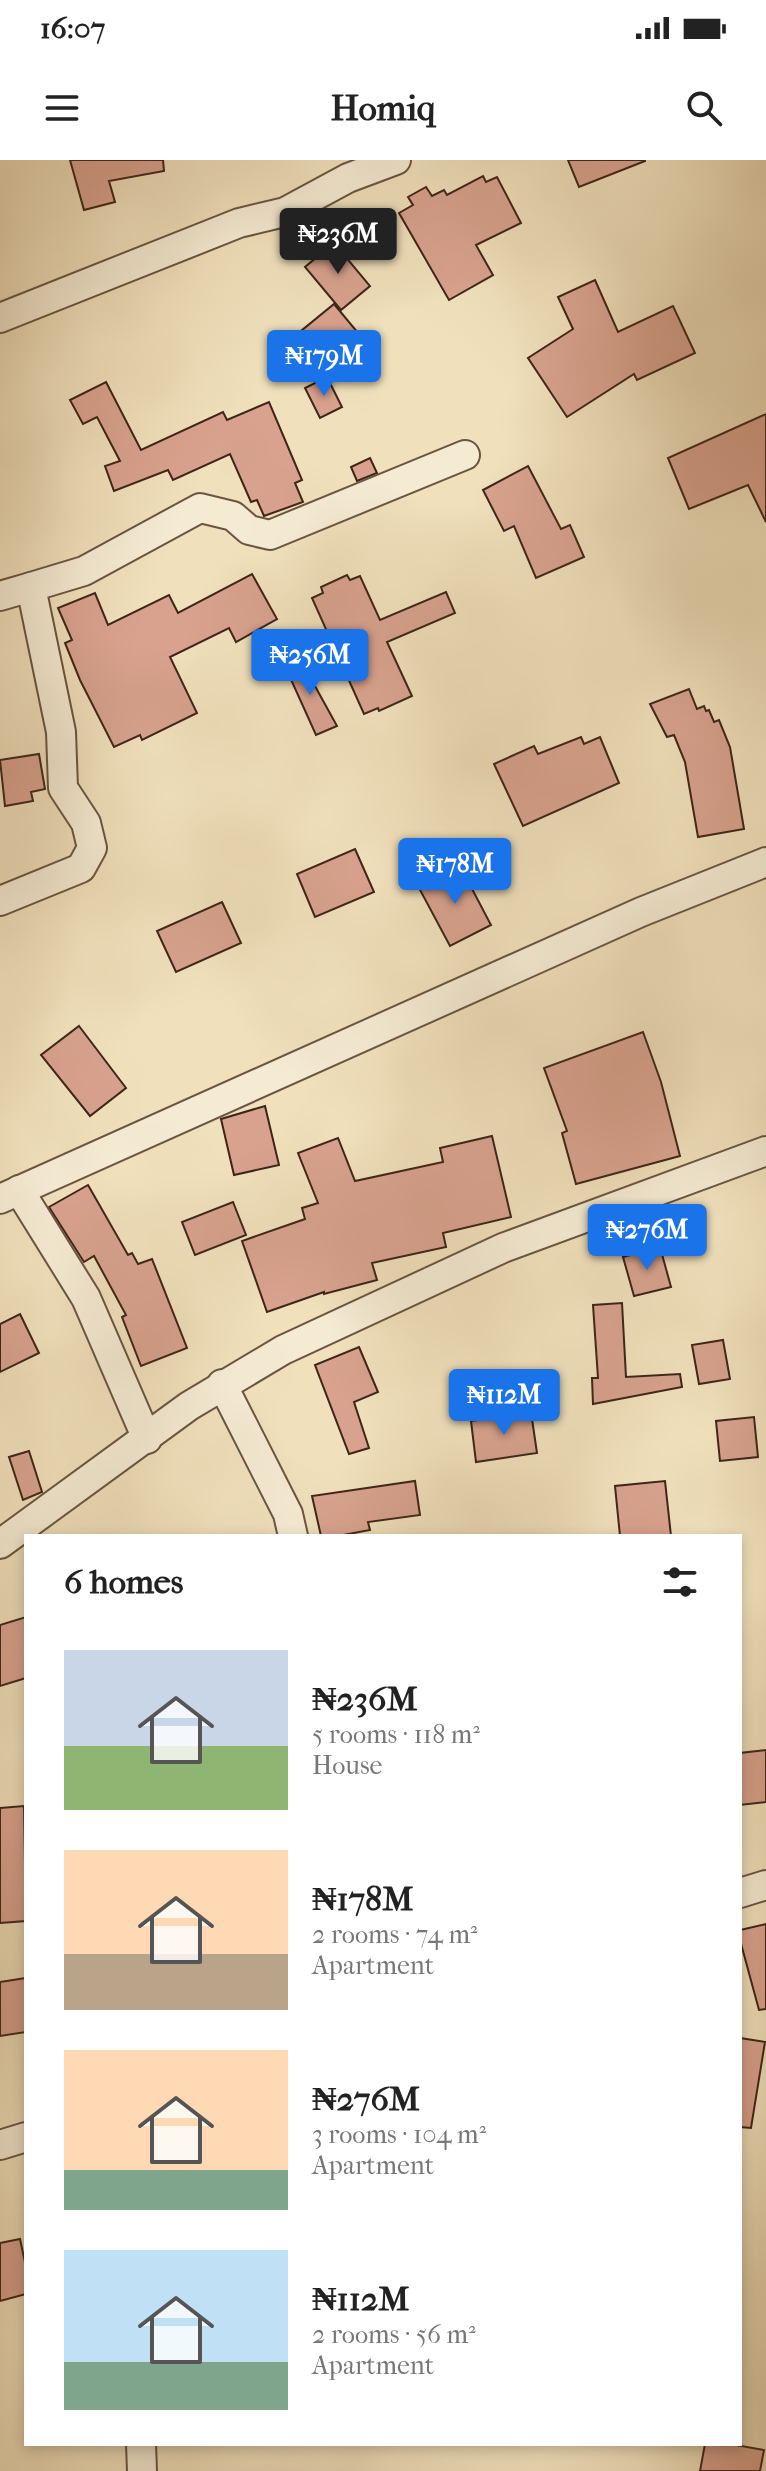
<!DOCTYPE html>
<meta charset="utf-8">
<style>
:root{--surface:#fff;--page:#f2f2f2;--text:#222;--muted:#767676;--accent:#1a73e8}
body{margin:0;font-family:"IM FELL French Canon",serif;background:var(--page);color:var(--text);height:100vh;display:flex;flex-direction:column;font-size:30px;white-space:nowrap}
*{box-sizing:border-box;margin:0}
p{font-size:26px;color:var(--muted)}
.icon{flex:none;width:44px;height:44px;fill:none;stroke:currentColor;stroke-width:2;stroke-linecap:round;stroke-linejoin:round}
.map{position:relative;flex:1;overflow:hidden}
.drawer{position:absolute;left:24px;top:1374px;width:718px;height:912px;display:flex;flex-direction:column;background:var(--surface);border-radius:0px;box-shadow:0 4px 12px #0003}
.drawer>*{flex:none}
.price{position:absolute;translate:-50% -68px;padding:0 18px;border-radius:8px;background:var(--accent);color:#fff;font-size:26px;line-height:52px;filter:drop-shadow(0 2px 4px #0008)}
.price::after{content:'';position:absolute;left:50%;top:48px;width:24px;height:18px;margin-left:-12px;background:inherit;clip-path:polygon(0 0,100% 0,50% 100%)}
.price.on{background:#222;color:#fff}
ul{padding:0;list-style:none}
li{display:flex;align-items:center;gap:24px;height:200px;padding:0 40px}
li span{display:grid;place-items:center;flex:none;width:224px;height:160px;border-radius:0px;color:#555}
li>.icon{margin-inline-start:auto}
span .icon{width:96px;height:96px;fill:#fffc;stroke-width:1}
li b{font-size:34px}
h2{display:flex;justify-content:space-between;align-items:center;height:96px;padding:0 40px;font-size:34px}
.status{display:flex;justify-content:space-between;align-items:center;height:56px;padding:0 40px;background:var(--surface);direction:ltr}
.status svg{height:22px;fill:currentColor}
header{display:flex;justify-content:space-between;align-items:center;height:104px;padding:0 40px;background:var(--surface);font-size:36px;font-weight:700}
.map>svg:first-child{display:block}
</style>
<div class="status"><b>16:07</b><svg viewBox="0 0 49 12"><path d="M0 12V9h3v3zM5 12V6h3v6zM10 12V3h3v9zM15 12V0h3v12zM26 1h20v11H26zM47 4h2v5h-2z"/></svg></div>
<header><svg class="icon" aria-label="menu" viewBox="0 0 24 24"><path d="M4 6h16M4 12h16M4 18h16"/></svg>Homiq<svg class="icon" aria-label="search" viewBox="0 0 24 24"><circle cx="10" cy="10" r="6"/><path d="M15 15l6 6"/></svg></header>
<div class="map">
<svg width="766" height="2311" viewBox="0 0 766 2311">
<rect width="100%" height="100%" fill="#f0e0bc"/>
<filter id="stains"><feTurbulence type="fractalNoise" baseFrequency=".0025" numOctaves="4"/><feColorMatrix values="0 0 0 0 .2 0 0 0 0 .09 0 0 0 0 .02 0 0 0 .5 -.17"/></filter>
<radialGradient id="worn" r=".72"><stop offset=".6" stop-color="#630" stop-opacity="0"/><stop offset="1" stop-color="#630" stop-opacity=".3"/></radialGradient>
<g fill="#d8a28e" stroke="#3e2518" stroke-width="2">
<path d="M70 0H163L164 11 109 21 115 42 84 50Z"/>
<path d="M568 0H645V1L579 27Z"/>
<path d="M483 16 486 22 497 17 521 63 476 85 493 115 449 140 399 53 413 45 408 37 426 27 432 36 444 30 447 35Z"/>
<path d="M334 83 370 126 341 150 305 107Z"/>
<path d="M595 120 618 172 673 146 695 193 637 220 634 214 567 257 528 198 573 169 558 137Z"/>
<path d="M334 144 359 174 315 210 290 180Z"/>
<path d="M327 217 342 247 320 258 305 228Z"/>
<path d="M106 222 141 290 223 252 227 260 269 242 302 320 295 323 303 342 264 356 257 340 251 342 230 294 173 320 168 310 114 331 105 306 120 301 97 257 83 264 70 240Z"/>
<path d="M766 254V362L748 325 689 349 668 298Z"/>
<path d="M370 298 377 313 357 321 351 307Z"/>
<path d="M528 306 561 369 570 365 584 397 536 418 514 366 504 371 483 330Z"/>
<path d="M252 414 277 459 236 482 229 468 170 497 197 553 142 580 140 575 114 587 80 520 65 483 72 480 58 448 95 433 108 465 169 435 178 453Z"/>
<path d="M347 415 350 420 360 416 380 460 446 432 455 453 387 482 412 536 379 551 378 548 364 554 312 438 323 433 321 427Z"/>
<path d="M299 497 337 566 316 575 284 504Z"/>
<path d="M689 529 697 549 704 546 706 551 709 550 714 562 719 560 730 587 744 669 698 677 685 602 674 575 667 577 650 544Z"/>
<path d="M581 577 584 584 600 577 619 623 523 666 494 604 534 586 538 594Z"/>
<path d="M39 594 45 629 31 632 33 641 5 646 0 600Z"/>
<path d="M355 689 374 732 315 757 297 714Z"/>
<path d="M460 706 491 765 450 786 419 728Z"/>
<path d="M222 742 241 783 176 812 157 771Z"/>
<path d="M79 866 126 928 90 956 41 895Z"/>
<path d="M643 872 661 922 680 996 576 1024 562 973 567 971 544 908Z"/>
<path d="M265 946 279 1005 234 1015 221 959Z"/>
<path d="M492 976 511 1057 443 1073 446 1087 372 1103 377 1120 324 1134V1132L267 1152 242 1081 305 1059 302 1048 318 1043 298 993 338 978 355 1021 443 1002 440 988Z"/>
<path d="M88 1025 128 1095 132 1093 138 1104 152 1099 187 1188 141 1206 122 1157 126 1155 94 1096 84 1102 49 1047Z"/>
<path d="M233 1042 246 1075 195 1095 182 1062Z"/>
<path d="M660 1087 671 1127 634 1136 623 1097Z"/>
<path d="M622 1143 626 1217 680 1214 682 1227 593 1244 592 1218H598L593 1145Z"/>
<path d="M20 1154 39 1193 0 1212V1164Z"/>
<path d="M723 1180 730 1219 699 1224 692 1185Z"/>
<path d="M359 1187 378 1232 354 1242 369 1288 349 1294 315 1205Z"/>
<path d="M531 1252 537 1293 476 1302 471 1261Z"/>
<path d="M754 1257 758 1297 720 1301 716 1261Z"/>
<path d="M29 1291 42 1332 23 1340 9 1297Z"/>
<path d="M415 1321 420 1355 368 1362 370 1370 338 1376H321L312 1336Z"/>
<path d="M665 1321 671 1376H620L615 1326Z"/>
<path d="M26 1457V1518L0 1526V1465Z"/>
<path d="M766 1590V1642L740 1645V1593Z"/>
<path d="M24 1646 26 1761 0 1763V1648Z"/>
<path d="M766 1764V1849L759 1850 740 1780V1770Z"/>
<path d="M26 1818V1872L0 1876V1822Z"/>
<path d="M740 1878 765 1882 751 1968 740 1967Z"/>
<path d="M20 2079 26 2107V2134L0 2141V2083Z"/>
<path d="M705 2284H730L764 2290 760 2311H700Z"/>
</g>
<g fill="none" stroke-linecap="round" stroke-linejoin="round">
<g stroke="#6a5441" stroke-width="32">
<g id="street">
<path d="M0 158 239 63 285 52 348 18 396 0"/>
<path d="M0 436 31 427"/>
<path d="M0 741 81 708 92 688 86 663 63 628 61 572 31 427 84 411 200 348 233 356 249 370 270 375 465 295"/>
<path d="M19 1030 86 1138 147 1279"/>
<path d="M0 1039 641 752 766 702"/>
<path d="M222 1224 288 1354 293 1376"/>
<path d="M0 1384 189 1246 283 1190 503 1088 766 991"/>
<path d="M740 1733 766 1725"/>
<path d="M0 1985 26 1977"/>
<path d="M141 2284 142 2311"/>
</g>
</g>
<use href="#street" stroke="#f5ebd3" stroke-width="28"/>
</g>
<rect width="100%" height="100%" filter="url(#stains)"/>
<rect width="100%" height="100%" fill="url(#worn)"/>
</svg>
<b class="price on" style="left:338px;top:116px">₦236M</b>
<b class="price" style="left:324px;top:238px">₦179M</b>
<b class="price" style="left:310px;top:537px">₦256M</b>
<b class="price" style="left:455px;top:746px">₦178M</b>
<b class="price" style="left:647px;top:1112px">₦276M</b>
<b class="price" style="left:504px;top:1277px">₦112M</b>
<section class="drawer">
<h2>6 homes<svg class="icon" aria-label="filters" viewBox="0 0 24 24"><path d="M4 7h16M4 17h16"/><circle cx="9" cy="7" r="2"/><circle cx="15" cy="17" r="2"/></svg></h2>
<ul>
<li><span style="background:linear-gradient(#c9d6e8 60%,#8fb573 0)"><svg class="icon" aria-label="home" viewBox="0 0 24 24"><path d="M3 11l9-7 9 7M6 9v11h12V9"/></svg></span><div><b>₦236M</b><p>5 rooms · 118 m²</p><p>House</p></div></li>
<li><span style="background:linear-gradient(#ffd9b3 65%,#b9a48a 0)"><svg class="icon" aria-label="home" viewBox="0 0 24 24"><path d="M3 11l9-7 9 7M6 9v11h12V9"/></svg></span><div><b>₦178M</b><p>2 rooms · 74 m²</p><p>Apartment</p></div></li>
<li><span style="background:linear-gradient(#ffd9b3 75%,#7fa58c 0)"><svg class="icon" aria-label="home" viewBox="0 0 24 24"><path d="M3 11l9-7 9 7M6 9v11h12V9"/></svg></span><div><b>₦276M</b><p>3 rooms · 104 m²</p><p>Apartment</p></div></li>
<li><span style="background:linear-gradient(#bfe0f5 70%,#7fa58c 0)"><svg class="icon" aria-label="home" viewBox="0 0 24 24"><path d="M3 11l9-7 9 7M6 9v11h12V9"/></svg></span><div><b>₦112M</b><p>2 rooms · 56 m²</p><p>Apartment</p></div></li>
</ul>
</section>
</div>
